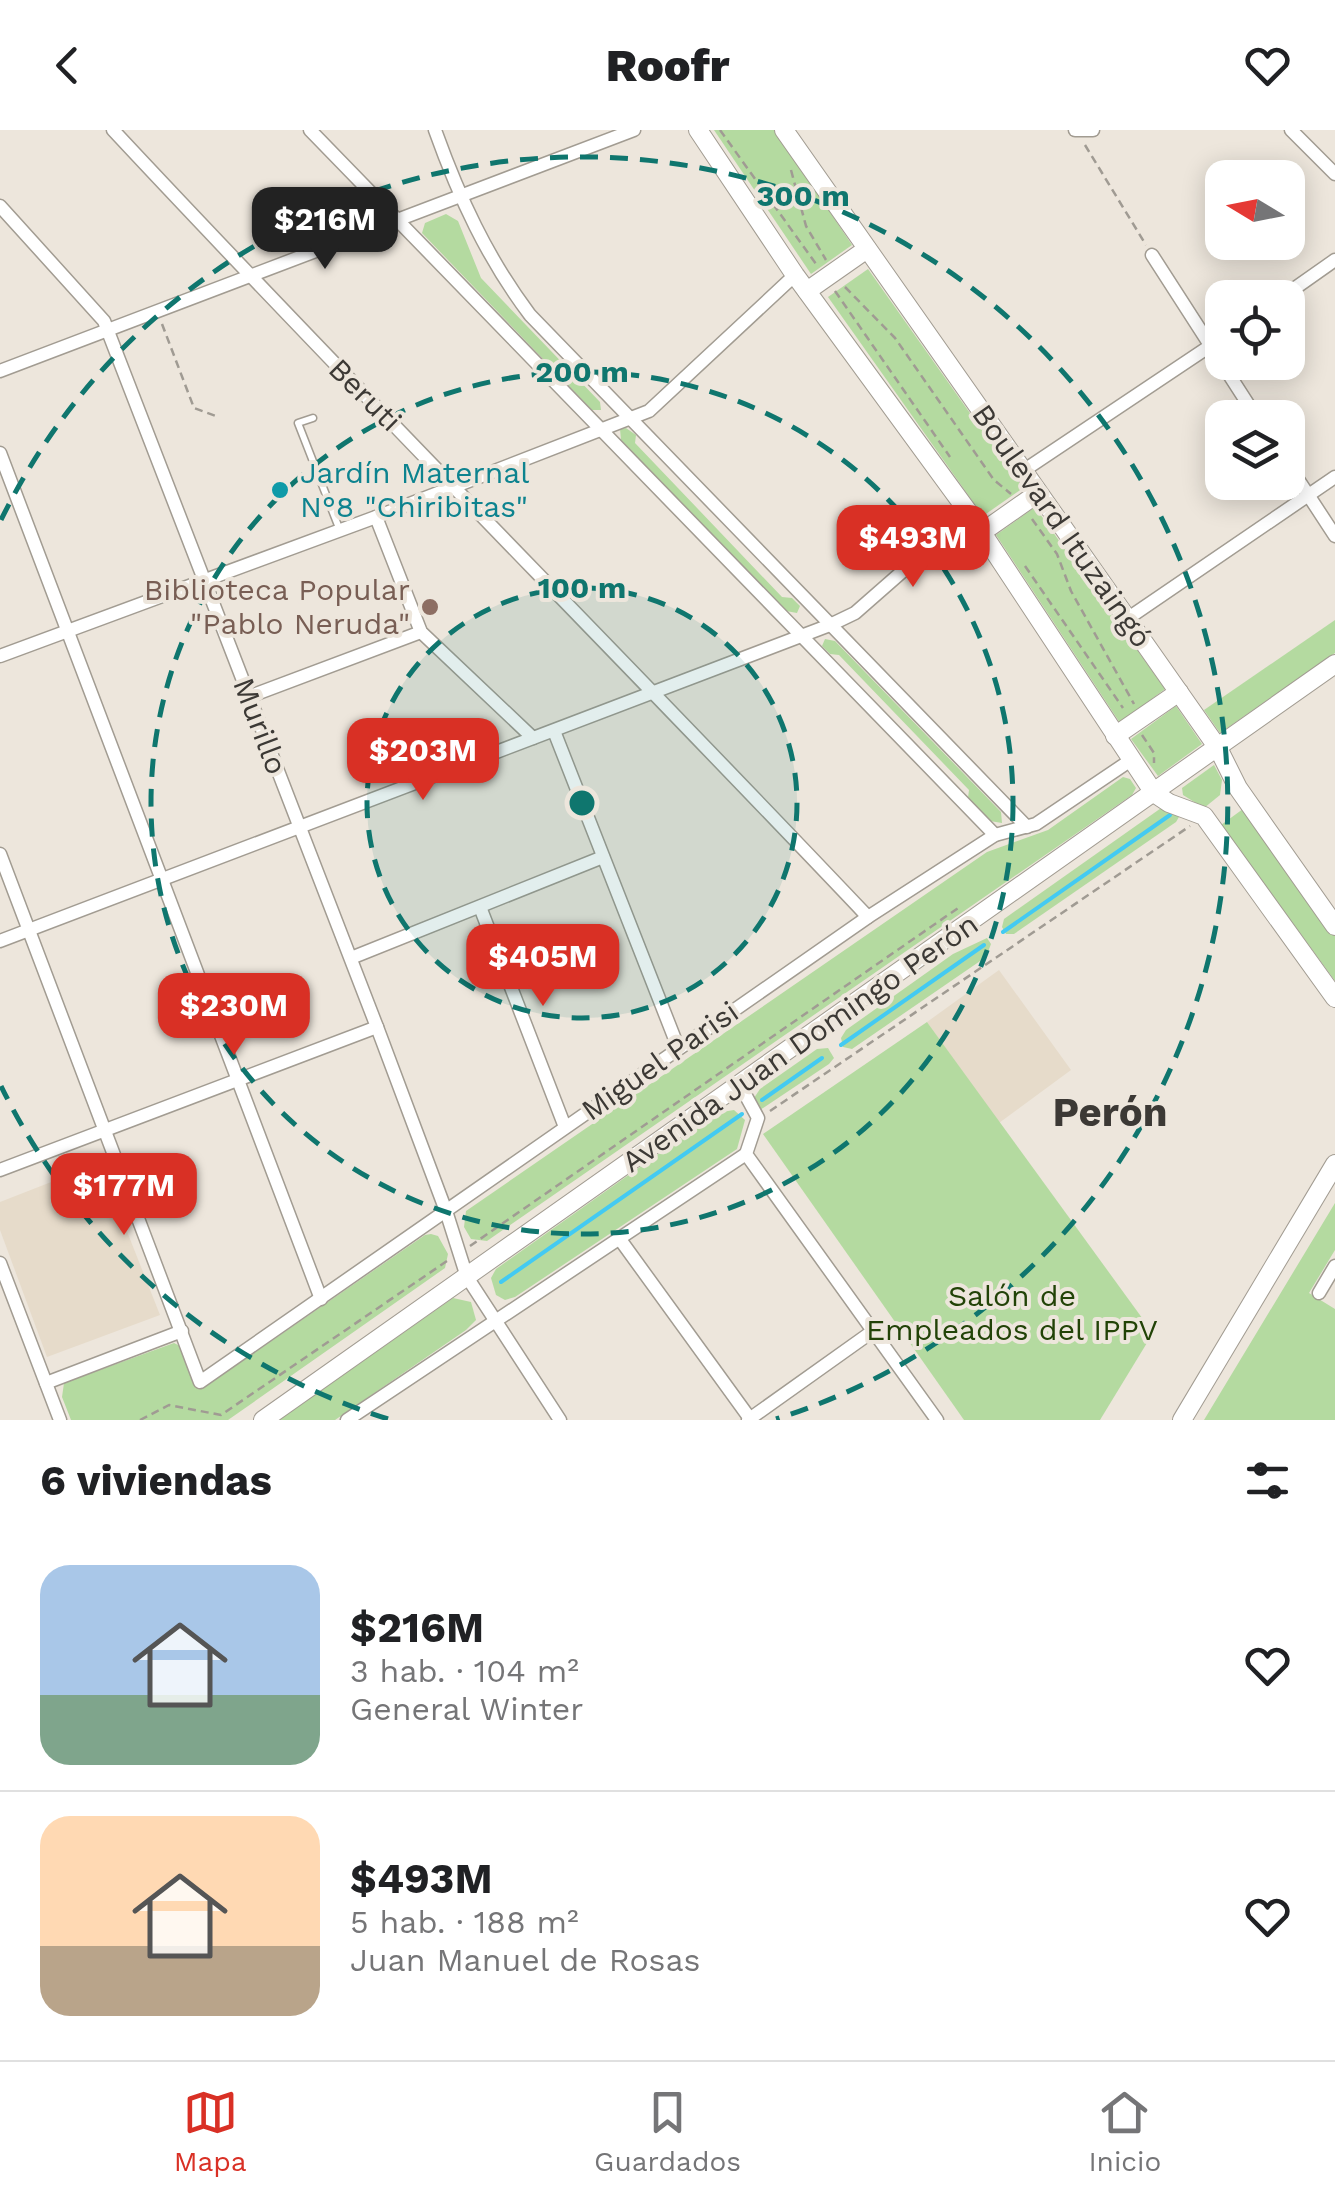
<!DOCTYPE html>
<html lang="es">
<meta charset="utf-8">
<style>
:root{--surface:#fff;--page:#f6f6f6;--text:#202124;--muted:#757577;--line:#e0e0e0;--accent:#d93025}
body{margin:0;font-family:"Work Sans",sans-serif;background:var(--page);color:var(--text);height:100vh;display:flex;flex-direction:column;font-size:38px;white-space:nowrap}
*{box-sizing:border-box;margin:0}
p{font-size:32px;color:var(--muted)}
.icon{flex:none;width:55px;height:55px;fill:none;stroke:currentColor;stroke-width:2;stroke-linecap:round;stroke-linejoin:round}
.map{position:relative;height:1290px;overflow:hidden}
.drawer{display:flex;flex-direction:column;background:var(--surface);flex:1}
.drawer>*{flex:none}
.needle{width:65px;rotate:280deg}
.fabs{position:absolute;left:1205px;top:30px;display:grid;gap:20px}
.fabs a{display:grid;place-items:center;width:100px;height:100px;border-radius:20px;background:var(--surface);box-shadow:0 5px 25px #0003;font-size:50px}
.price{position:absolute;translate:-50% -85px;padding:0 22px;border-radius:20px;background:var(--accent);color:#fff;font-size:32px;line-height:65px;filter:drop-shadow(0 2px 5px #0008)}
.price::after{content:'';position:absolute;left:50%;top:60px;width:30px;height:22px;margin-left:-15px;background:inherit;clip-path:polygon(0 0,100% 0,50% 100%)}
.price.active{background:#222;color:#fff}
ul{padding:0;list-style:none}
li{display:flex;align-items:center;gap:30px;height:250px;padding:0 40px}
li+li{border-top:2px solid var(--line)}
li span{display:grid;place-items:center;flex:none;width:280px;height:200px;border-radius:30px;color:#555}
li>.icon{margin-inline-start:auto}
span .icon{width:120px;height:120px;fill:#fffc;stroke-width:1}
li b{font-size:42px}
h2{display:flex;justify-content:space-between;align-items:center;height:120px;padding:0 40px;font-size:42px}
header{display:flex;justify-content:space-between;align-items:center;height:130px;padding:0 40px;background:var(--surface);font-size:45px;font-weight:800}
.tab-bar{display:flex;justify-content:space-around;align-items:center;height:140px;border-top:2px solid var(--line);background:var(--surface);font-size:28px;color:var(--muted)}
.tab-bar a{display:grid;justify-items:center;gap:5px}
.tab-bar .active{color:var(--accent)}
.map>svg:first-child{display:block}
</style>
<header><svg class="icon" aria-label="back" viewBox="0 0 24 24"><path d="M15 5l-7 7 7 7"/></svg>Roofr<svg class="icon" aria-label="heart" viewBox="0 0 24 24"><path d="M12 20l-8-8c-3-5 5-10 8-4 3-6 11-1 8 4z"/></svg></header>
<div class="map">
<svg width="1335" height="1290" viewBox="0 0 1335 1290">
<rect width="100%" height="100%" fill="#ede6dc"/>
<g fill="#e6dbca">
<path d="M999 840 1071 940 999 993 927 892Z"/>
<path d="M100 1033 160 1185 47 1227 0 1100V1072Z"/>
</g>
<g fill="#b4daa0">
<path d="M714 0H775L852 115 811 144Z"/>
<path d="M446 84 458 91 481 148 600 272 601 280H592L422 103 425 93Z"/>
<path d="M868 139 1023 358 983 386 828 167Z"/>
<path d="M626 298 636 305 635 313 782 467 792 468 800 476 797 483 786 481 621 310 620 299Z"/>
<path d="M1035 377 1165 559 1120 593 996 405Z"/>
<path d="M1335 490V523L1220 603 1204 580Z"/>
<path d="M825 509 835 511 1001 682 1002 693 990 691 968 668 969 660 839 525 830 524 822 516Z"/>
<path d="M1176 576 1202 614 1158 646 1131 609Z"/>
<path d="M1214 635 1222 650 1220 665 1204 678 1183 665 1182 658Z"/>
<path d="M1123 647 1130 649 1136 658 1132 665 487 1111 471 1109 464 1097 466 1081 987 722 1048 700Z"/>
<path d="M1164 676 1179 687 1176 692 1014 804H1006L1002 797 1004 789Z"/>
<path d="M1243 679 1335 806V851L1221 695Z"/>
<path d="M987 808 991 814 986 827 852 919 843 917 841 908 846 900 953 824Z"/>
<path d="M927 892 1153 1203 1100 1290H964L763 1004Z"/>
<path d="M828 918 834 928 829 934 760 980 754 968 760 959 817 919Z"/>
<path d="M734 980 745 990 737 1019 515 1167 505 1170 496 1165 491 1148 496 1139 716 983Z"/>
<path d="M1335 1073V1120L1309 1163 1335 1179V1290H1204Z"/>
<path d="M431 1104 438 1106 448 1124 445 1138 228 1290H71L62 1267 64 1253 174 1213 180 1216 195 1257 202 1259 425 1105Z"/>
<path d="M453 1168 471 1172 476 1190 466 1200 335 1290H279Z"/>
</g>
<g fill="none" stroke-linecap="round" stroke-linejoin="round">
<g stroke="#43caf2" stroke-width="4">
<path d="M1003 802 1170 685"/>
<path d="M841 915 984 815"/>
<path d="M762 970 822 928"/>
<path d="M501 1152 742 984"/>
</g>
<g stroke="#a29c92" stroke-width="9">
<path id="lane" d="M313 288 298 293 339 398"/>
</g>
<g stroke="#a29c92" stroke-width="15">
<g id="street">
<path d="M113 0C361 266 618 523 868 787"/>
<path d="M310 0 995 705"/>
<path d="M435 0C459 67 487 128 530 185L1027 697"/>
<path d="M1075 0H1093"/>
<path d="M1291 0 1335 44"/>
<path d="M0 76 104 191 377 897 446 1081 467 1147 560 1290"/>
<path d="M1152 125 1257 288"/>
<path d="M1281 168 1335 130"/>
<path d="M0 241 634 0"/>
<path d="M0 323 321 1169"/>
<path d="M1288 334 1335 406"/>
<path d="M1023 341 1222 208"/>
<path d="M376 387 421 502 533 608"/>
<path d="M1127 489 1335 347"/>
<path d="M0 526 376 387 649 281 795 145"/>
<path d="M248 567 421 502"/>
<path d="M554 601 678 917"/>
<path d="M0 724 200 1252 868 787 995 705 1036 694 1131 630"/>
<path d="M480 777 565 997"/>
<path d="M0 811 830 495 855 483 969 383"/>
<path d="M351 828 603 727"/>
<path d="M740 955 758 988 746 1024 937 1290"/>
<path d="M0 1040 377 897"/>
<path d="M619 1108 751 1290"/>
<path d="M0 1133 60 1290"/>
<path d="M1319 1163 1335 1136"/>
<path d="M46 1253 182 1201"/>
<path d="M347 1290 746 1024"/>
<path d="M748 1290 873 1201"/>
</g>
</g>
<g stroke="#a29c92" stroke-width="20">
<g id="secondary">
<path d="M698 0 795 145 969 383 1154 663 1169 673 1204 686 1335 868"/>
<path d="M784 0 1218 618 1238 658 1335 796"/>
<path d="M807 161 867 119"/>
<path d="M981 403 1038 363"/>
<path d="M1115 606 1179 562"/>
<path d="M263 1290 1335 534"/>
<path d="M1182 1290 1335 1034"/>
</g>
</g>
<g stroke="#a09b93" stroke-width="2.5" stroke-dasharray="8 5" stroke-linecap="butt">
<path d="M720 0 816 134"/>
<path d="M1085 15 1146 115"/>
<path d="M791 40 806 96 826 130"/>
<path d="M845 157 895 208 994 350 1011 364"/>
<path d="M835 161 950 327"/>
<path d="M162 194 194 278 216 286"/>
<path d="M1032 389 1057 424 1071 461 1134 574"/>
<path d="M1025 436 1123 578"/>
<path d="M1142 605 1154 623V633"/>
<path d="M770 981 1190 696"/>
<path d="M470 1116 961 776"/>
<path d="M140 1290 169 1275 221 1285 447 1131"/>
</g>
<use href="#lane" stroke="#fff" stroke-width="6"/>
<use href="#street" stroke="#fff" stroke-width="12"/>
<use href="#secondary" stroke="#fff" stroke-width="18"/>
</g>
<circle cx="582" cy="673" r="215" fill="#0f766e" fill-opacity=".12"/>
<g fill="none" stroke="#0f766e" stroke-width="5" stroke-dasharray="18 12">
<circle cx="582" cy="673" r="215"/>
<circle cx="582" cy="673" r="431"/>
<path d="M388 1289A646 646 0 0 1 1 956M1 390A646 646 0 1 1 776 1289"/>
</g>
<circle fill="#0f9aa8" stroke="#ede6dc" stroke-width="4" cx="280" cy="360" r="10"/>
<circle fill="#8d6e63" stroke="#ede6dc" stroke-width="4" cx="430" cy="477" r="10"/>
<g text-anchor="middle" stroke-width="8" stroke-linejoin="round" paint-order="stroke">
<g font-size="30" fill="#3c3935" stroke="#ede6dc">
<text transform="translate(365 265) rotate(45)" y="10">Beruti</text>
<text transform="translate(1062 396) rotate(55)" y="10">Boulevard Ituzaingó</text>
<text transform="translate(260 596) rotate(69)" y="10">Murillo</text>
<text transform="translate(800 913) rotate(-35)" y="10">Avenida Juan Domingo Perón</text>
<text transform="translate(660 931) rotate(-35)" y="10">Miguel Parisi</text>
</g>
<g font-size="30" fill="#0d838f" stroke="#ede6dc" text-anchor="start">
<text x="300" y="353">Jardín Maternal<tspan x="300" dy="34">N°8 "Chiribitas"</tspan></text>
</g>
<g font-size="30" fill="#785e54" stroke="#ede6dc" text-anchor="end">
<text x="410" y="470">Biblioteca Popular<tspan x="410" dy="34">"Pablo Neruda"</tspan></text>
</g>
<g font-size="30" fill="#224307" stroke="#ede6dc">
<text x="1012" y="1176">Salón de<tspan x="1012" dy="34">Empleados del IPPV</tspan></text>
</g>
<g font-size="40" font-weight="bold" fill="#3c3935" stroke="#ede6dc">
<text x="1110" y="996">Perón</text>
</g>
</g>
<circle cx="582" cy="673" r="15" fill="#0f766e" stroke="#ede6dc" stroke-width="5"/>
<g font-size="30" text-anchor="middle" font-weight="bold" fill="#0f766e" stroke="#ede6dc" stroke-width="8" stroke-linejoin="round" paint-order="stroke">
<text x="803" y="76">300 m</text>
<text x="582" y="252">200 m</text>
<text x="582" y="468">100 m</text>
</g>
</svg>
<div class="fabs">
<a><svg class="needle" viewBox="-14 -14 28 28"><path d="M0-13l5 13h-10z" fill="#e53935"/><path d="M0 13l5-13h-10z" fill="#757577"/></svg></a>
<a><svg class="icon" aria-label="locate" viewBox="0 0 24 24"><circle cx="12" cy="12" r="6"/><path d="M12 2v4M12 18v4M2 12h4M18 12h4"/></svg></a>
<a><svg class="icon" aria-label="layers" viewBox="0 0 24 24"><path d="M12 4l9 5-9 5-9-5zM3 14l9 5 9-5"/></svg></a>
</div>
<b class="price active" style="left:325px;top:142px">$216M</b>
<b class="price" style="left:913px;top:460px">$493M</b>
<b class="price" style="left:423px;top:673px">$203M</b>
<b class="price" style="left:543px;top:879px">$405M</b>
<b class="price" style="left:234px;top:928px">$230M</b>
<b class="price" style="left:124px;top:1108px">$177M</b>
</div>
<section class="drawer">
<h2>6 viviendas<svg class="icon" aria-label="filters" viewBox="0 0 24 24"><path d="M4 7h16M4 17h16"/><circle cx="9" cy="7" r="2"/><circle cx="15" cy="17" r="2"/></svg></h2>
<ul>
<li><span style="background:linear-gradient(#a9c7e8 65%,#7fa58c 0)"><svg class="icon" aria-label="home" viewBox="0 0 24 24"><path d="M3 11l9-7 9 7M6 9v11h12V9"/></svg></span><div><b>$216M</b><p>3 hab. · 104 m²</p><p>General Winter</p></div><svg class="icon" aria-label="heart" viewBox="0 0 24 24"><path d="M12 20l-8-8c-3-5 5-10 8-4 3-6 11-1 8 4z"/></svg></li>
<li><span style="background:linear-gradient(#ffd9b3 65%,#b9a48a 0)"><svg class="icon" aria-label="home" viewBox="0 0 24 24"><path d="M3 11l9-7 9 7M6 9v11h12V9"/></svg></span><div><b>$493M</b><p>5 hab. · 188 m²</p><p>Juan Manuel de Rosas</p></div><svg class="icon" aria-label="heart" viewBox="0 0 24 24"><path d="M12 20l-8-8c-3-5 5-10 8-4 3-6 11-1 8 4z"/></svg></li>
</ul>
</section>
<nav class="tab-bar">
<a class="active"><svg class="icon" aria-label="map" viewBox="0 0 24 24"><path d="M3 6l6-2 6 2 6-2v14l-6 2-6-2-6 2zM9 4v14M15 6v14"/></svg>Mapa</a>
<a><svg class="icon" aria-label="saved" viewBox="0 0 24 24"><path d="M7 4h10v16l-5-4-5 4z"/></svg>Guardados</a>
<a><svg class="icon" aria-label="home" viewBox="0 0 24 24"><path d="M3 11l9-7 9 7M6 9v11h12V9"/></svg>Inicio</a>
</nav>
